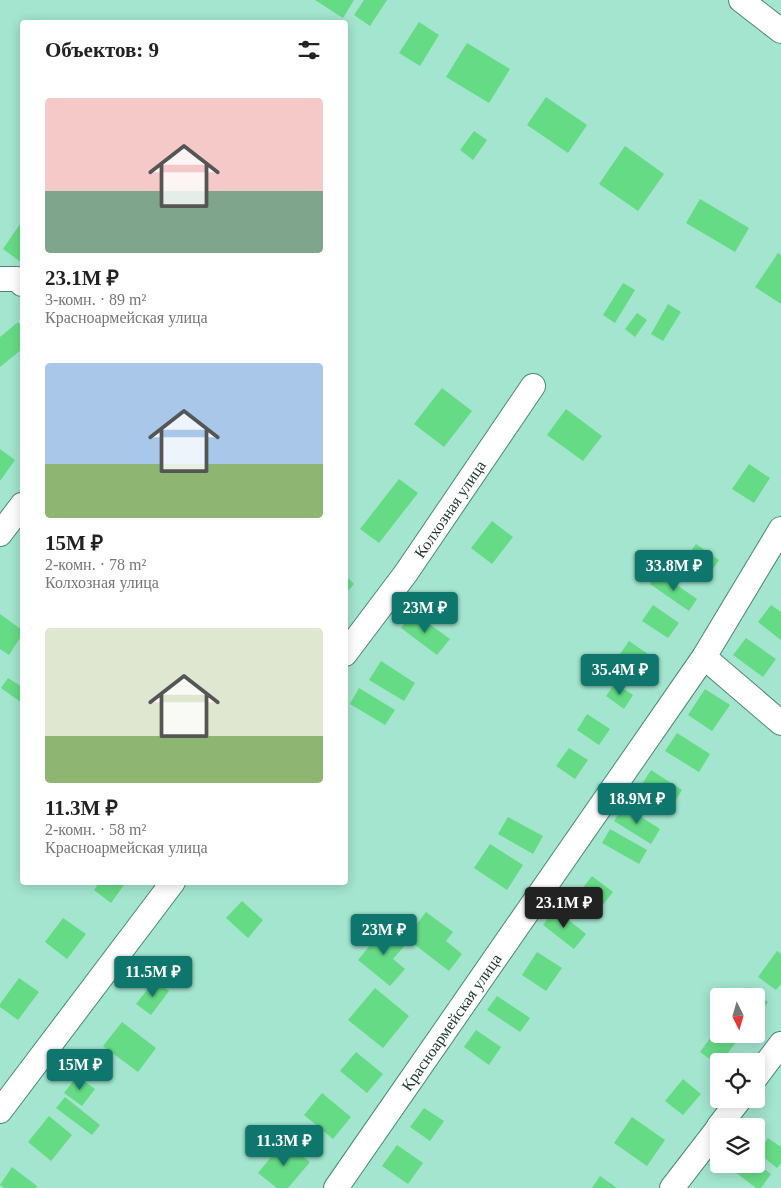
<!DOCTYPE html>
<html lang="ru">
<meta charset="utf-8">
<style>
:root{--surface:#fff;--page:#f2f2f2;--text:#222;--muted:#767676;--accent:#0f766e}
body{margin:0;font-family:"Times New Roman",serif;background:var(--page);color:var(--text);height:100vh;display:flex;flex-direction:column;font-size:19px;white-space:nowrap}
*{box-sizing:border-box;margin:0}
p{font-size:16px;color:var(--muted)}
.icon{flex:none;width:28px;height:28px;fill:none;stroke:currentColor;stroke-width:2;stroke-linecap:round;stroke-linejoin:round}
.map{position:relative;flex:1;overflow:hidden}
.details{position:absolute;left:20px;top:20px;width:328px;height:865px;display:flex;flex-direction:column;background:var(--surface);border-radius:5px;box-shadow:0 2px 12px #0003}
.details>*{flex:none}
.needle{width:32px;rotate:175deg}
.tools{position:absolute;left:710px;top:988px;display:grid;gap:10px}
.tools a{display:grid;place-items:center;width:55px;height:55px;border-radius:5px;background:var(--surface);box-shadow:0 2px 12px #0003;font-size:25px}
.price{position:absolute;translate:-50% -42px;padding:0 11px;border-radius:5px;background:var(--accent);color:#fff;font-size:16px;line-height:32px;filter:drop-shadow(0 1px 2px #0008)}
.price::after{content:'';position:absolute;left:50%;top:30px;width:15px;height:11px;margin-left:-8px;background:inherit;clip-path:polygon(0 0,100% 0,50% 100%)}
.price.selected{background:#222;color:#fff}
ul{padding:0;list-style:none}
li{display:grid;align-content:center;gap:10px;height:265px;padding:0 25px}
li span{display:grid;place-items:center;height:155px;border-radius:5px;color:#555}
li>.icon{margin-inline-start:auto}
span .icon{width:90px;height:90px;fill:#fffc;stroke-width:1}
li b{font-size:21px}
h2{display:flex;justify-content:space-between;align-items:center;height:60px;padding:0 25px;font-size:21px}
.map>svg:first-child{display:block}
</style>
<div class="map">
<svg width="781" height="1188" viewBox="0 0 781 1188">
<rect width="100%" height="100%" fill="#a3e5ce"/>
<g fill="#66db86">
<path d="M315 0H354L343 18Z"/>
<path d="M364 0H387L370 26 354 15Z"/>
<path d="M419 22 439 35 420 66 399 53Z"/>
<path d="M467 43 510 69 489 103 446 77Z"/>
<path d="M546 97 587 125 568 153 527 125Z"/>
<path d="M474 131 487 140 473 160 460 150Z"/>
<path d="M625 146 664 174 638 211 599 184Z"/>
<path d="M700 199 749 228 735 252 686 223Z"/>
<path d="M22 221V263L3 249Z"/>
<path d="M778 253 781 255V304L755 287Z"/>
<path d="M623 283 635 290 615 323 603 315Z"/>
<path d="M668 304 681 312 663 341 651 334Z"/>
<path d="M637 313 647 320 635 337 625 329Z"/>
<path d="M18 322 22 327V349L0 367V337Z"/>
<path d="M442 388 472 411 444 447 414 424Z"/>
<path d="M566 409 602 436 583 461 547 435Z"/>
<path d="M0 449 15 460 0 481Z"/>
<path d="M749 464 770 478 754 503 732 489Z"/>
<path d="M399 479 418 493 379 543 360 529Z"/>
<path d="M492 521 513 537 492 564 471 548Z"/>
<path d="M696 544 719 560 707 578 683 562Z"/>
<path d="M658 572 697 599 689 611 650 584Z"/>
<path d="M345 575 354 584 345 594Z"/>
<path d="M653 605 679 623 668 638 642 621Z"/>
<path d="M771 605 781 612V640L758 622Z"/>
<path d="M413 612 450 639 437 655 401 628Z"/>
<path d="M0 614 22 630V635L9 655 0 649Z"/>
<path d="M746 638 776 659 763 677 733 655Z"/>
<path d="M629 641 655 659 644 674 618 657Z"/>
<path d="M381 661 415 683 404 701 369 680Z"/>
<path d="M8 678 22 687V703L1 688Z"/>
<path d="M615 683 633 695 624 709 606 696Z"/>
<path d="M359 688 395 710 385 725 350 704Z"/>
<path d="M705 689 730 705 712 731 688 715Z"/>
<path d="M587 714 610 729 599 745 577 730Z"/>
<path d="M677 733 710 754 699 772 665 751Z"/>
<path d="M569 748 588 760 575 779 556 766Z"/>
<path d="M651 770 682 790 666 815 635 795Z"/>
<path d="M624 806 660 829 651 844 614 821Z"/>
<path d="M508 817 543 836 533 854 498 834Z"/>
<path d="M610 829 647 850 639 864 602 843Z"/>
<path d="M490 844 523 865 507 890 474 868Z"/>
<path d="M592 876 613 892 599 910 579 893Z"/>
<path d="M100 882H126L111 903 94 890Z"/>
<path d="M242 901 263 920 248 938 226 918Z"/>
<path d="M555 909 586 934 574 949 543 925Z"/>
<path d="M426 912 453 932 446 941 462 954 449 971 406 938Z"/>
<path d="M63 918 86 934 67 959 45 942Z"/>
<path d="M386 926 407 943 393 959 405 969 390 986 358 960Z"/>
<path d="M777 951 781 954V984L776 990 758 977Z"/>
<path d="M537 952 562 968 546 991 522 975Z"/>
<path d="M19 978 39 992 18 1020 0 1007V1004Z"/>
<path d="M155 980 169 991 151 1015 136 1004Z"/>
<path d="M749 987 768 1002 756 1018V996H743Z"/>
<path d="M375 988 409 1016 383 1048 348 1020Z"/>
<path d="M497 996 530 1018 520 1032 487 1010Z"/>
<path d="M122 1022 156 1048 138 1072 103 1046Z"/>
<path d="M719 1026V1034H733L739 1038 722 1061H719V1066L700 1052Z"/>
<path d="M476 1030 501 1047 489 1065 464 1047Z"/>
<path d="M356 1052 383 1074 367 1093 340 1071Z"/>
<path d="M77 1076 95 1089 82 1106 64 1093Z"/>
<path d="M683 1079 701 1094 683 1115 665 1101Z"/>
<path d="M322 1093 351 1117 333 1139 304 1115Z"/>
<path d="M65 1097 100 1125 92 1135 56 1108Z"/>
<path d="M424 1108 444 1121 430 1141 410 1127Z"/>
<path d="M49 1116 72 1135 51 1161 28 1142Z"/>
<path d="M632 1117 665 1140 647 1166 614 1143Z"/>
<path d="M768 1138 781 1147V1163L777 1168 758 1153Z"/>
<path d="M284 1141 310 1162 288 1188H277L258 1173Z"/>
<path d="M397 1145 423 1163 408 1184 382 1166Z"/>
<path d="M741 1164H757L771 1174 761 1188H756L735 1172Z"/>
<path d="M12 1167 37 1186 36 1188H4L0 1185Z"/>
<path d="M600 1176 617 1188H592Z"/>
</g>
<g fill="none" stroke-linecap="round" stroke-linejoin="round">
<g stroke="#498974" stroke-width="26">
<g id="minor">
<path d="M741 0 781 31"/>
<path d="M0 279H17L22 284"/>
<path d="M0 534 22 505"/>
<path id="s1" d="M345 654 406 573 533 386"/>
<path d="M704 657 781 723"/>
<path d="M756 1077 781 1044"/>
<path d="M0 1111 173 882"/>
<path d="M719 1126 740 1099"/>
<path id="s2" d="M336 1188 704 657 781 529"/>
<path d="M672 1188 719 1127"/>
</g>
</g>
<use href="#minor" stroke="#fff" stroke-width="24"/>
</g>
<g text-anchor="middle" stroke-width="4" stroke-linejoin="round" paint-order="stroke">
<g font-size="16" fill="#203b32" stroke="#a3e5ce">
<text dy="6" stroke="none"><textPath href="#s1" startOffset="179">Колхозная улица</textPath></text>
<text dy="6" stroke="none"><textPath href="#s2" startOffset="202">Красноармейская улица</textPath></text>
</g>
</g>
</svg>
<div class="tools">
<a><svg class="needle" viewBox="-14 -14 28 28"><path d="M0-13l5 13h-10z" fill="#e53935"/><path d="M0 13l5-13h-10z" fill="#767676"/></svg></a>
<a><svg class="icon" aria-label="locate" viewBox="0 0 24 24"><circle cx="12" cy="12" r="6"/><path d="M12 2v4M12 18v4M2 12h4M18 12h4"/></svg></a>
<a><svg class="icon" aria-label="layers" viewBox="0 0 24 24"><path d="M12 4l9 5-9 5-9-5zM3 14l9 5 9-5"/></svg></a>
</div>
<b class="price" style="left:674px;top:592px">33.8M ₽</b>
<b class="price" style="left:425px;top:634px">23M ₽</b>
<b class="price" style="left:620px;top:696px">35.4M ₽</b>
<b class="price" style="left:637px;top:825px">18.9M ₽</b>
<b class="price selected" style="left:564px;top:929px">23.1M ₽</b>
<b class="price" style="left:384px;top:956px">23M ₽</b>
<b class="price" style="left:153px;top:998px">11.5M ₽</b>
<b class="price" style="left:80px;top:1091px">15M ₽</b>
<b class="price" style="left:284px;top:1167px">11.3M ₽</b>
<section class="details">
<h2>Объектов: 9<svg class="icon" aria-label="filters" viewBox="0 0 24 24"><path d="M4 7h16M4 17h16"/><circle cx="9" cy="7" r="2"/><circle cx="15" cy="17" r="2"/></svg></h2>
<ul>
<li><span style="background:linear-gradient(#f6c9c9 60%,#7fa58c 0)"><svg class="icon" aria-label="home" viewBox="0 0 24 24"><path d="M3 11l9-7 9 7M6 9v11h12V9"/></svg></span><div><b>23.1M ₽</b><p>3-комн. · 89 m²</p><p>Красноармейская улица</p></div></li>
<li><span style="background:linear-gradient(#a9c7e8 65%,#8fb573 0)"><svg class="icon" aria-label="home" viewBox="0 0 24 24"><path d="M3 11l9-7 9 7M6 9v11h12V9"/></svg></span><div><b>15M ₽</b><p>2-комн. · 78 m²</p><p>Колхозная улица</p></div></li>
<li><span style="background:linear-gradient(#dfe7d0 70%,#8fb573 0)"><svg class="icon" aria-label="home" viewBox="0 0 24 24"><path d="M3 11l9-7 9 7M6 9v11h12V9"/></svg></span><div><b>11.3M ₽</b><p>2-комн. · 58 m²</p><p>Красноармейская улица</p></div></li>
</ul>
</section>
</div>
